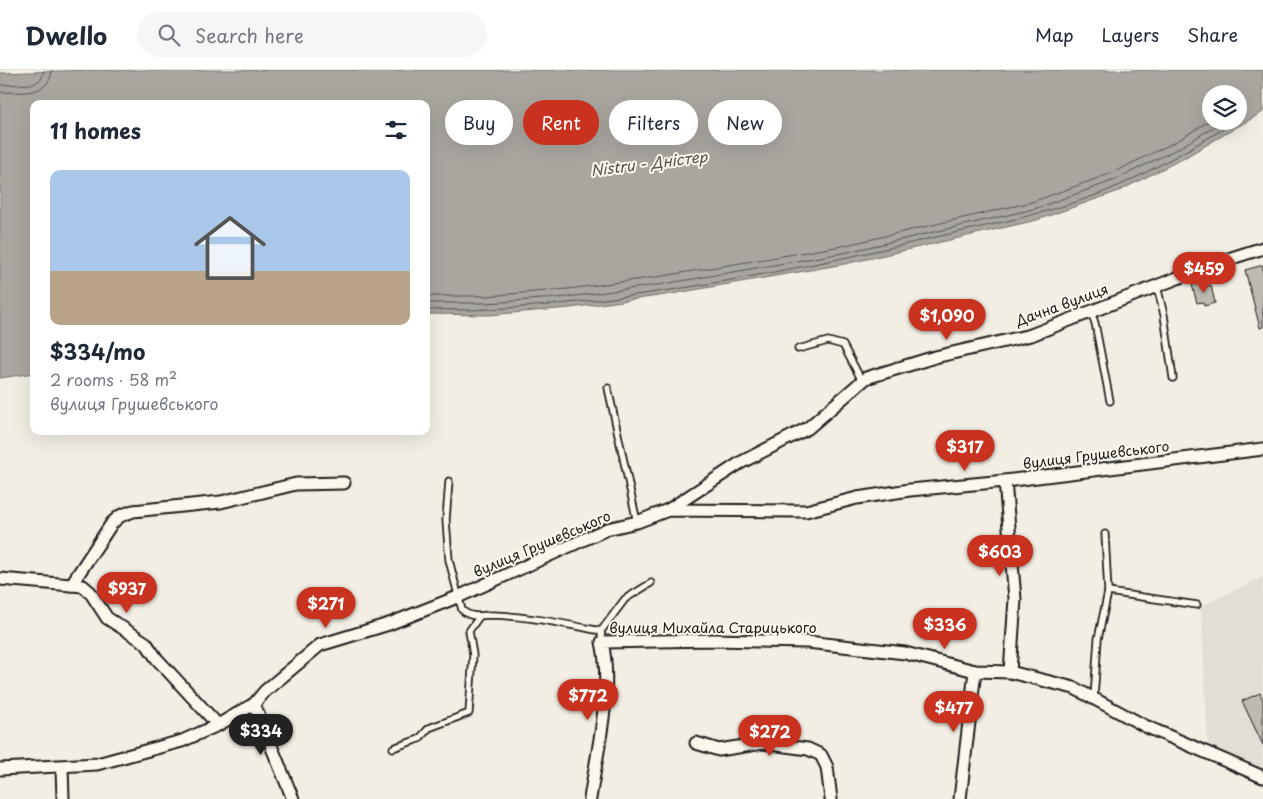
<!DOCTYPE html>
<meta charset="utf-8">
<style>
:root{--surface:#fff;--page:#f6f6f7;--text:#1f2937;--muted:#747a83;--line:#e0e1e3;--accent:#c8321e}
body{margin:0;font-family:"Playpen Sans",sans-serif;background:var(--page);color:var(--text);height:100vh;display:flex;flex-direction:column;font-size:19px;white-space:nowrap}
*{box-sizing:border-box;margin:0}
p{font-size:16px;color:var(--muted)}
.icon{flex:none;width:28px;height:28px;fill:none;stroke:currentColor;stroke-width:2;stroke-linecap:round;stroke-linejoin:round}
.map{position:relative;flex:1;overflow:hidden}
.sheet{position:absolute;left:30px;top:30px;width:400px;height:335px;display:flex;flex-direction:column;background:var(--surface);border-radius:10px;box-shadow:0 5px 20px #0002}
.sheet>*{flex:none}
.top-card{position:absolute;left:445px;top:30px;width:475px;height:45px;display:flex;gap:10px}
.buttons{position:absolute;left:1202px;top:15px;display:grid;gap:10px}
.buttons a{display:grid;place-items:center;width:45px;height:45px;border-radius:50%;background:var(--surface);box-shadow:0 5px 20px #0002;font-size:25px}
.price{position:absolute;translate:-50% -42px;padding:0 11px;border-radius:18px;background:var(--accent);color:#fff;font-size:16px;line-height:32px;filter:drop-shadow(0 1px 2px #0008)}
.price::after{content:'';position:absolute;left:50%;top:30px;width:15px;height:11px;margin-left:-8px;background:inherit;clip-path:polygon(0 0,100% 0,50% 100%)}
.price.current{background:#222;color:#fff}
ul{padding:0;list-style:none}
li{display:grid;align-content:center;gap:10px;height:265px;padding:0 20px}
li+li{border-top:1px solid var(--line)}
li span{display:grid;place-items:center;height:155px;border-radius:10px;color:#555}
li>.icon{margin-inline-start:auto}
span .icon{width:90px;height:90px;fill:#fffc;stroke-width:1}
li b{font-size:21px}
h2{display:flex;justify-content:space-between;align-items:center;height:60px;padding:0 20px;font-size:21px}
.tag{padding:0 18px;border-radius:22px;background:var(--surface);box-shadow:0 5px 20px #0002;font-size:18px;line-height:45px}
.tag.current{background:var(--accent);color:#fff}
header{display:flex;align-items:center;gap:30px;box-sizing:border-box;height:70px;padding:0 25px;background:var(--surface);border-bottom:1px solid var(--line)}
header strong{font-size:24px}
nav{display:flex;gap:28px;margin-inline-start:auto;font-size:18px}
.search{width:350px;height:45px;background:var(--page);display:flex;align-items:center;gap:12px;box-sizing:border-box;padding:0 18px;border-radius:28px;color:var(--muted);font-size:19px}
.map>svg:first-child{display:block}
</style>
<header>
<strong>Dwello</strong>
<div class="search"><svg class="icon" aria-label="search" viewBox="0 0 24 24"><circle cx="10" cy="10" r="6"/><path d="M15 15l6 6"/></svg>Search here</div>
<nav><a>Map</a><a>Layers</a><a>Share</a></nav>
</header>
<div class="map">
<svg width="1263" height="729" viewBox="0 0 1263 729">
<rect width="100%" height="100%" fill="#f2eee4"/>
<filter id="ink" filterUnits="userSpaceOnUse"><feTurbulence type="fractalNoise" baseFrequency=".02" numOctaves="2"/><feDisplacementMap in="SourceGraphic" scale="10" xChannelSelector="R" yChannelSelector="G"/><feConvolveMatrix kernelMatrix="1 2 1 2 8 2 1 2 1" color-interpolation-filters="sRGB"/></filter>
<g filter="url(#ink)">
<path fill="#e2ded5" d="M1263 507V699L1208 678 1201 536Z"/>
<path fill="#a9a6a0" stroke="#716f6b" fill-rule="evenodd" d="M92 0H1263V42L1184 88 1119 121 1037 150 845 194 659 226 570 238 489 245 426 244V34H34V303L0 308V3ZM1211 24H1239V51H1211Z"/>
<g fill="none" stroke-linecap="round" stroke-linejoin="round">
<g stroke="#545351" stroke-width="1">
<path d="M0 15 34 14 42 8 44 0"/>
<path d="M0 22C19 22 50 27 52 0"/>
<path d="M426 226H488L568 219 657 207 842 176 1032 132 1112 103 1175 72 1211 50"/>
<path d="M426 233H488L568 227 658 215 843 183 1034 139 1115 110 1179 78 1224 51"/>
<path d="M426 240C447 239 469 241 490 239 629 232 775 204 911 173 980 156 1052 145 1118 116 1159 97 1198 74 1237 51"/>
</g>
</g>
<g fill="#bdbab1" stroke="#1c1c1c">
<path d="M1263 195V257L1260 258 1245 200Z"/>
<path d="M1204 212 1205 217 1211 215 1215 233 1204 236 1203 232 1197 233 1192 215Z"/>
<path d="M1260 623 1263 630V675L1242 631Z"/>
</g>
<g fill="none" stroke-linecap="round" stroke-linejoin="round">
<g stroke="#1c1c1c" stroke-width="9">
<g id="service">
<path d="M1157 216 1164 245 1173 308"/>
<path d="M1091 242 1095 253 1110 331"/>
<path d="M798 279 828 271 843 275 862 311"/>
<path d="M608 318 637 452"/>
<path d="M449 411 446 450 449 490 462 540C472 549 480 545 492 545 528 546 565 554 601 561"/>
<path d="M1108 522 1197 535"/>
<path d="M602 572 601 561 625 529 651 513"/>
<path d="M1094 628 1098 569 1108 522 1105 464"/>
<path d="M393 678 419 669 429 658 469 643 473 585 469 561 479 547"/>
</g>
</g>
<g stroke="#1c1c1c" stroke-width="15">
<g id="minor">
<path d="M1005 411 1015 529 1010 602"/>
<path d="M668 440 740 393 808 358 866 308 935 287 1031 265 1216 193 1263 178"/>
<path d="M0 509 83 516 90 522 107 548 146 573 157 589 218 655"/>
<path d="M71 515 112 453 120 446 133 441 221 432 296 414 344 413"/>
<path d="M254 634 293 729"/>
<path d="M696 673 719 680 763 673 808 679 821 685 827 697 831 729"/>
<path d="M62 697 63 729"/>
<path d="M0 699 97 694 182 671 218 655 254 634 265 621 320 575 389 554 460 526 607 459 637 452 668 440 806 441 857 428 910 420 1005 411 1263 379"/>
<path d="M590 729C597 681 613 620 602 572L714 570 807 572 905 583 975 601 1010 602 1074 618 1145 656 1263 707"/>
<path d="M960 729 975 601"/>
</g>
</g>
<use href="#service" stroke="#fbf7ec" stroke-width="5.5"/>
<use href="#minor" stroke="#fbf7ec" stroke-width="11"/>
</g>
</g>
<g text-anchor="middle" stroke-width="4" stroke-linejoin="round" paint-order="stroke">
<g font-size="14" fill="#1c1c1c" stroke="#fbf7ec">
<text transform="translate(1062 235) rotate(-20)" y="5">Дачна вулиця</text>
<text transform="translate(1096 385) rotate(-7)" y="5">вулиця Грушевського</text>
<text transform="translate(542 474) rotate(-23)" y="5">вулиця Грушевського</text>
<text x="713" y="563">вулиця Михайла Старицького</text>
</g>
<g font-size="15" font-style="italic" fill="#545351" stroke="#fbf7ec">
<text transform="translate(649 94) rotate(-7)" y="5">Nistru - Дністер</text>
</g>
</g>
</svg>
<div class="buttons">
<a><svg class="icon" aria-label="layers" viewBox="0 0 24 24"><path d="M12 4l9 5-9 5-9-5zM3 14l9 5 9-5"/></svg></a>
</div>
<b class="price" style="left:1204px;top:224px">$459</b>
<b class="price" style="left:947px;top:271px">$1,090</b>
<b class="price" style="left:965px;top:402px">$317</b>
<b class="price" style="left:1000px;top:507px">$603</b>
<b class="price" style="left:127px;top:544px">$937</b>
<b class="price" style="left:326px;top:559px">$271</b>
<b class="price" style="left:945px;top:580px">$336</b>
<b class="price" style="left:588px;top:651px">$772</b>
<b class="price" style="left:954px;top:663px">$477</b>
<b class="price current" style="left:261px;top:686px">$334</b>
<b class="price" style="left:770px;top:687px">$272</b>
<div class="top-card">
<a class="tag">Buy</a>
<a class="tag current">Rent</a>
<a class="tag">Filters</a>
<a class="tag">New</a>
</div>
<section class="sheet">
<h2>11 homes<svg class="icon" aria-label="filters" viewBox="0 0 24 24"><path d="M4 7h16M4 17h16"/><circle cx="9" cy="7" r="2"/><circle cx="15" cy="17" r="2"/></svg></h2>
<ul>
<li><span style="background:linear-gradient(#a9c7e8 65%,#b9a48a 0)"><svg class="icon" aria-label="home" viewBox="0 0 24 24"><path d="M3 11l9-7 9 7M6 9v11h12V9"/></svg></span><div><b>$334/mo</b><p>2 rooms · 58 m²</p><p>вулиця Грушевського</p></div></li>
</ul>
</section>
</div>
